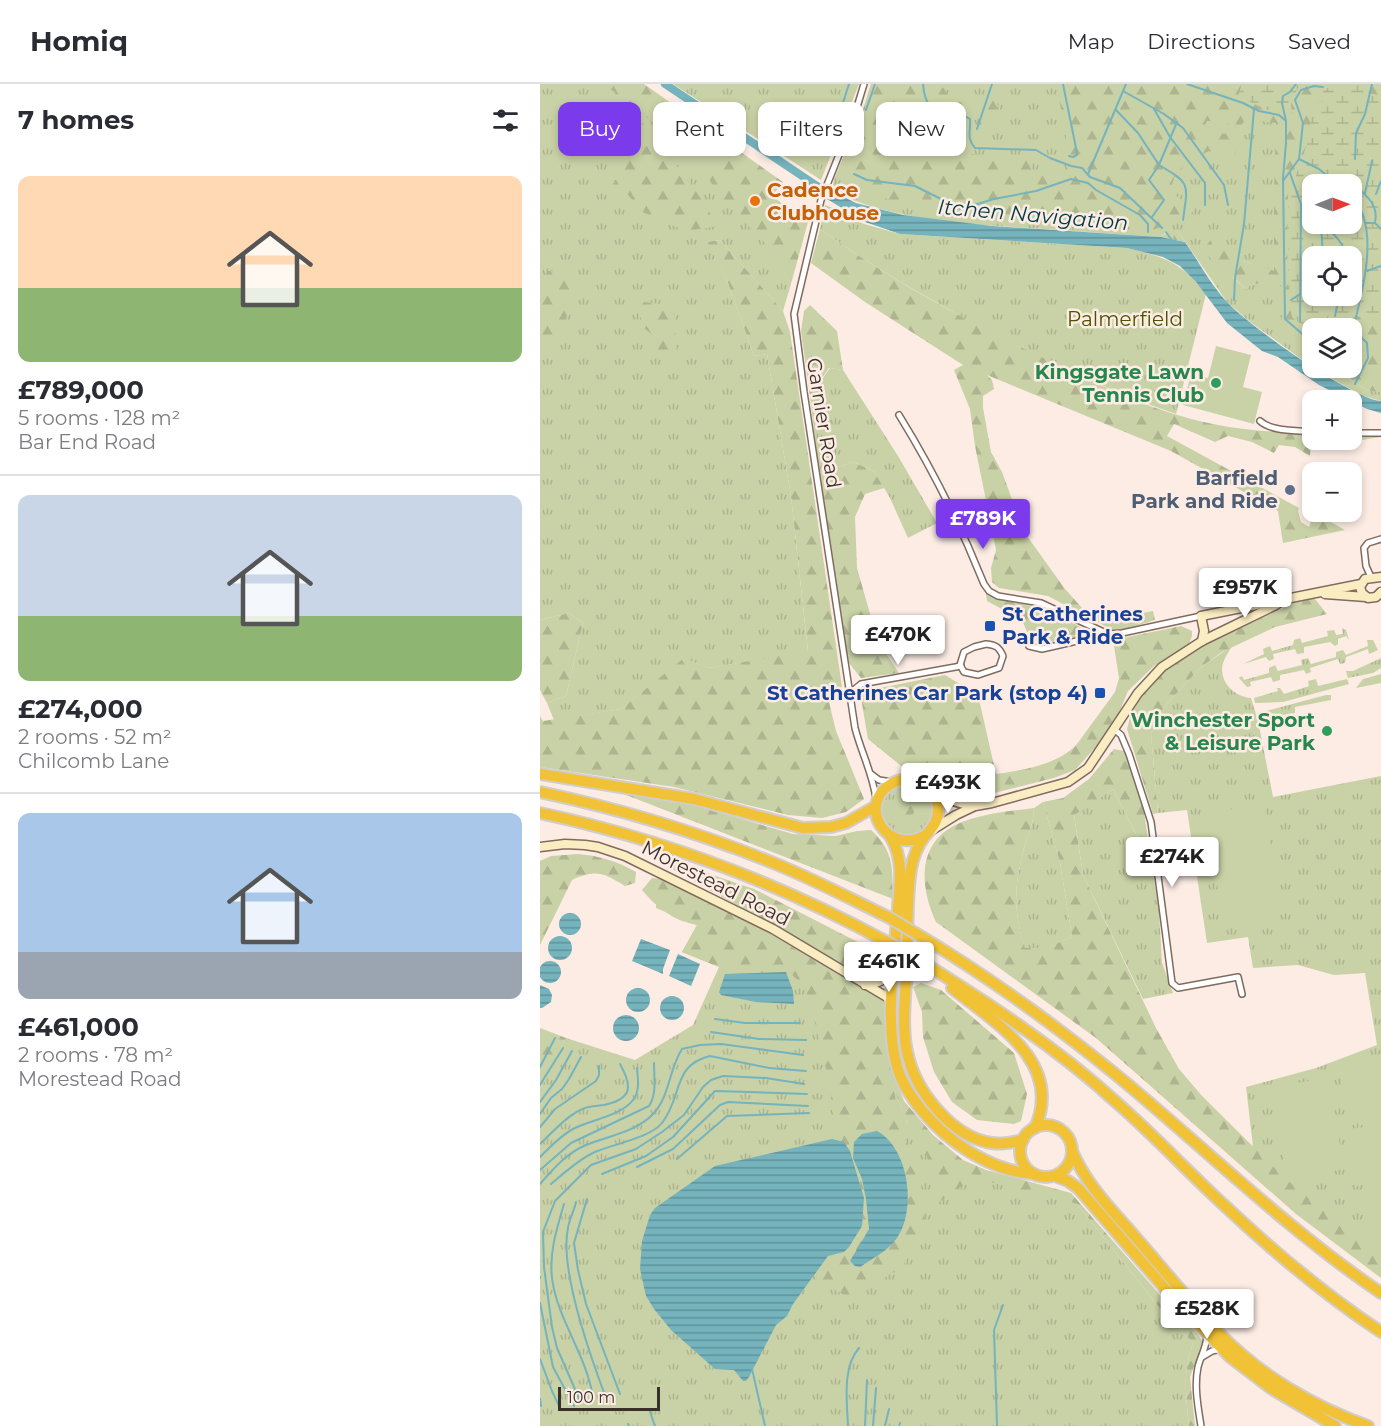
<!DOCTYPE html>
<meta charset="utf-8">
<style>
:root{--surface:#fff;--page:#f7f7f7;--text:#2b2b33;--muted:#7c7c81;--line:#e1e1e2;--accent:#7c3aed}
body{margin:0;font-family:Montserrat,sans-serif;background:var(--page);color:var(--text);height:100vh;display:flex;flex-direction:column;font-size:22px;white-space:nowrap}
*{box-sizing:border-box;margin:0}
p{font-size:20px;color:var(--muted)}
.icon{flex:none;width:33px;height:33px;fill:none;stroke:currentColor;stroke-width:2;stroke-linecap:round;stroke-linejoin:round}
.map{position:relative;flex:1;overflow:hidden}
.side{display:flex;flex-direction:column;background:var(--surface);width:540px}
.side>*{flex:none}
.guide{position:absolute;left:18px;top:18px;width:570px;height:54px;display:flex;gap:12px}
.needle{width:39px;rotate:89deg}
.fabs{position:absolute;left:762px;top:90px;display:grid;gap:12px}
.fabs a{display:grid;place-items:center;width:60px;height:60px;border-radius:12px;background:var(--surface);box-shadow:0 3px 9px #0003;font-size:30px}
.scale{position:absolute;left:18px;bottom:15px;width:102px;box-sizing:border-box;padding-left:6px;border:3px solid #3a302b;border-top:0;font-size:16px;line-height:21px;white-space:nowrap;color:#3a302b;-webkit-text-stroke:4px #fcece4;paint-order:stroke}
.price{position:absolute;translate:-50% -51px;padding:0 14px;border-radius:6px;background:#fff;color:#222;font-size:20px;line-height:39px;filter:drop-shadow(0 2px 3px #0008)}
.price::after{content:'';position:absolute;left:50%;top:36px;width:18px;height:14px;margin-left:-9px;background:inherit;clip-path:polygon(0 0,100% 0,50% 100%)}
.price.on{background:var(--accent);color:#fff}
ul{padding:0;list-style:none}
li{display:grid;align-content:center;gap:12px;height:318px;padding:0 18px}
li+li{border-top:2px solid var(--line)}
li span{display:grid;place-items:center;height:186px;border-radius:12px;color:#555}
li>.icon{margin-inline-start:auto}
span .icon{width:108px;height:108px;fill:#fffc;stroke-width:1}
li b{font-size:26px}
h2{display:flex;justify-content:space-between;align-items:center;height:72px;padding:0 18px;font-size:26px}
.pill{padding:0 21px;border-radius:12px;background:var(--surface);box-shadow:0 3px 9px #0003;font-size:21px;line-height:54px}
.pill.on{background:var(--accent);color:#fff}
header{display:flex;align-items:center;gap:36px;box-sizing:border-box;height:84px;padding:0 30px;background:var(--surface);border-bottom:2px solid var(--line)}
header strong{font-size:28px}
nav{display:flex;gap:33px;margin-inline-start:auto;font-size:21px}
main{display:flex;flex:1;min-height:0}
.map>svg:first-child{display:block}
</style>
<header>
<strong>Homiq</strong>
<nav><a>Map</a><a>Directions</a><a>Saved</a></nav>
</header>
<main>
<section class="side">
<h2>7 homes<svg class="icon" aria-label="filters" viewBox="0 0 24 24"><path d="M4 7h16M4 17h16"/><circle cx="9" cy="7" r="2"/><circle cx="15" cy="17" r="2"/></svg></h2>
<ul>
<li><span style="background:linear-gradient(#ffd9b3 60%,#8fb573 0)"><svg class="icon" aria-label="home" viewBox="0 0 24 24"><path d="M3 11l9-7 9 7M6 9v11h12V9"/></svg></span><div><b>£789,000</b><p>5 rooms · 128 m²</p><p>Bar End Road</p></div></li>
<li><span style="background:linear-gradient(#c9d6e8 65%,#8fb573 0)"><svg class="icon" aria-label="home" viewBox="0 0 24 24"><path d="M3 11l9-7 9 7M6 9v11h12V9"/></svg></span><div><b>£274,000</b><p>2 rooms · 52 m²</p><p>Chilcomb Lane</p></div></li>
<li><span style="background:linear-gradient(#a9c7e8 75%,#9aa5b1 0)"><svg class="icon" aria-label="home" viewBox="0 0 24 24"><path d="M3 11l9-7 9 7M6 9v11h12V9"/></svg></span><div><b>£461,000</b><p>2 rooms · 78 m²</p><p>Morestead Road</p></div></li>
</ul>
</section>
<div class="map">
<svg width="841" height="1342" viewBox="0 0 841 1342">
<defs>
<pattern id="grass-tufts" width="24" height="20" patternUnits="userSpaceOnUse" patternTransform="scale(1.5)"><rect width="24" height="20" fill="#c9d1a6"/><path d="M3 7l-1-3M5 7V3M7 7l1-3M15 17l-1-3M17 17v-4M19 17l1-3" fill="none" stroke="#adb48f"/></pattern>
<pattern id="forest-firs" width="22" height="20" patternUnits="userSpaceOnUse" patternTransform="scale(1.5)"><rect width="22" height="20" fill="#c9d1a6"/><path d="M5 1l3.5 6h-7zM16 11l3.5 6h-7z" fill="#adb48f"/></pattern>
<pattern id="wetland-marsh" width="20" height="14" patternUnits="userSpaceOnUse" patternTransform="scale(1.5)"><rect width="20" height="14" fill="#c9d1a6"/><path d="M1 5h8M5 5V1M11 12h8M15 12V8" fill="none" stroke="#adb48f"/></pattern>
<pattern id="water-rules" width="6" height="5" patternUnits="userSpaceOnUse" patternTransform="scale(1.5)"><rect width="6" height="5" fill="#75b3bd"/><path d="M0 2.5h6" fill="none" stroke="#61929a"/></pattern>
</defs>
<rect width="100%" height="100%" fill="#fcece4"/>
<g fill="url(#grass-tufts)" fill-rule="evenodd">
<path d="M0 0H72L187 94 251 200 243 227 180 156 168 158 188 199 214 272 227 270 251 412 268 568 169 584 144 575 81 625 14 636 7 619 26 612 43 539 29 529 0 536Z"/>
<path d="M133 0H319L281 96Z"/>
<path d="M331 0H841V241L812 244 761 214 766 259 772 267V283L709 237 687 218 637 146 626 148 621 153C577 150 533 147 489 144 422 140 352 136 292 107L294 95 322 29ZM772 100H812V140H772ZM772 172H812V212H772ZM703 177 710 179 728 199 711 200 706 205 692 193Z"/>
<path d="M285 121 302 127 324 140 360 150 587 164C626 174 640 177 666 210L636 330C565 306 497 273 431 238 379 209 328 180 280 145Z"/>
<path d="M290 284 303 286 358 372 397 439 368 454 350 414 334 387 313 378 279 389 270 312Z"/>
<path d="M773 284H796C808 294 824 309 841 308V317L821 311Z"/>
<path d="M802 544 806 546 809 556 806 552 798 555V560L795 562 790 558 764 563V569L757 570 755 565 733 570 734 575 729 577 726 573 703 580 724 570 723 565 730 562 732 567 753 561 754 556 760 554 762 559 788 552 787 547 794 546 796 551 803 550Z"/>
<path d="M827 556H833L838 566 829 570 828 565 806 573 805 579 800 580 798 575 770 584 771 588 766 590 764 586 740 591V596L733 598 731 593 710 598 711 602 707 603 699 594 702 592 704 596 729 589V584L735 581 738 587 762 581 761 576 768 574 771 580 796 573V568L803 566 806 571 828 562Z"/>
<path d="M692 562C688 569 682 577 682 585 682 601 696 613 711 614L718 637 733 713 841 692V1185L716 1088 706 1003 776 984 837 961 825 889 794 891 758 881 713 884 708 853 667 859 647 726 618 729 611 650 627 620 648 597 660 584Z"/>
<path d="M841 574V584L833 589 808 594 806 587H813Z"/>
<path d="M841 590V599L816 604 823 595Z"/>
<path d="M776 595 778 602 807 595 809 600 743 618 715 619 714 614 738 607 737 604H740L744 610 769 602 768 597Z"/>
<path d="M786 611H791V616L755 623V629L731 633 726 627Z"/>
<circle cx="367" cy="727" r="25"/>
<path d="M573 705 604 766 609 761 619 827 622 879 633 909 603 915 543 791 534 730Z"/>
<path d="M503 718 520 779 532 853 507 864 485 865C473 825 474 804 484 764 488 750 494 739 494 724Z"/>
<path d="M122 795 196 830 347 919V957L351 998 367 1038 404 1073 512 1110 537 1120 618 1222 653 1259C642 1290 646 1310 649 1342H0V1005L26 954 95 976 153 941 179 883 142 868 157 841 116 824V815Z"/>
</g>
<g fill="url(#forest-firs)" fill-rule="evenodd">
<path d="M63 0H104L243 98 232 112 268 138 251 200 225 159 180 112 157 77 90 19Z"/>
<path d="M331 0H400L410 13 433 24 424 43 410 41 406 61 431 70 486 75C497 98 508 93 529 87L525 44 516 0H546L547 2 550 0H702L699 12 727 26H735L751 33V18L760 0H782L784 18 771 24 770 52 755 95 750 96 748 108C748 149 745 192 752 233L772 249V267L766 259 742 238 741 199 711 200 706 205 693 193 690 199 663 165 675 151 703 177 734 187V112L736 39 706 35 699 44 683 38 667 37 663 45 673 49 689 50 699 62 693 74H683L669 67C651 76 630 85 632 109L653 124 650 135 633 138 608 148 351 116 328 108 300 81 322 29Z"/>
<path d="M818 0H841V12L824 8Z"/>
<path d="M453 11 458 22C451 34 455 51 437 52L434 49 443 15 444 12Z"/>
<path d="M93 37 101 38 125 58 135 80 163 117 177 142 149 147 131 141 118 133 104 129 88 111 71 103 88 78 81 44Z"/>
<path d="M280 145C352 197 431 240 512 278 563 303 617 329 673 340 705 347 739 348 772 350V356H812V352L841 351V353L771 364 770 372 755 363 739 361 734 369 712 358 688 352 675 358 634 340 627 352 759 424 758 427 761 438 769 443 773 432 789 437 805 446 743 459 738 427 631 367 447 291 452 296 454 305 443 312V324L451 368 462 388 484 448 525 505 543 525 576 534 613 527 615 536 576 548 508 512 459 504 452 498 451 484 456 466 435 362 430 325 414 286 423 281 325 218 271 179Z"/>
<path d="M630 146H637L645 158 621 153Z"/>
<path d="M180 156 243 227 250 248 302 603 287 610 296 647 324 715 306 728 282 734 248 731 134 703 0 683V632L3 637 81 625 144 574 169 584 268 567 251 412 227 270 214 272 188 199 167 158Z"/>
<path d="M8 187 33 188 25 244 12 265 0 278V197Z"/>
<path d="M104 218 120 220 134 230 137 270 133 280H126L118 269 117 260 114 252 104 244 98 224Z"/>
<path d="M270 221 297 247 303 286 289 284 270 312 261 247 264 227Z"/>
<path d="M822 232 838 235 841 233V308C824 309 808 294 796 284H812V244H792L804 235Z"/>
<path d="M313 378 334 387 344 404 325 410 315 433 317 484 338 558 359 589 321 594 309 579 299 529 279 389Z"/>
<path d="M445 504 458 515 505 525 532 538 543 545 545 551C528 555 509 562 491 557L482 536 447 517Z"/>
<path d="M774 514 787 530 735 543 682 568 660 584 627 620 611 650 618 729 613 730 587 645 591 630 605 607 626 584 668 559 754 519Z"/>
<path d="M29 529 43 539 26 612 7 619 0 606V536Z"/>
<path d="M641 542 652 547V552L649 560 614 582 588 607 578 631 562 656 535 686 514 694 434 714 416 711 407 707 384 688 366 686 328 655 320 608 405 591 438 611 456 690C483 686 518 681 537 660L575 608 579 594 574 562 583 554Z"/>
<path d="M574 665 584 667 601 709 609 761 604 766 573 705 534 731 543 791 616 944 639 985 662 1012 747 1096 829 1164 841 1171V1194L756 1130 556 954 396 838C378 800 377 753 425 737 447 729 471 727 494 724 494 739 488 750 484 764 474 804 473 825 485 864H506L532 853 520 779 503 718 523 714 549 695Z"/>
<path d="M76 707 130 714 253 750 296 752 317 747 331 746C355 768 352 785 353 815Z"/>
<circle cx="366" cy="725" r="9"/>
<path d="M38 770C60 772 77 777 96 788L95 799 85 802C63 789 57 785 32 796L0 861V777L11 772Z"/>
<path d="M129 776 214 805 349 874V886L337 895H329L132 785Z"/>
<path d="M112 794 122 795 196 830 347 919V957L357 999 364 1017 393 1051 423 1076 446 1086 531 1109 621 1212 658 1250 663 1259 650 1293 655 1342H649C646 1310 642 1290 653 1259L618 1222 537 1120 498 1108 477 1106 438 1094 415 1106 394 1122 393 1093 384 1063 367 1038 353 1003 363 1051 380 1091 385 1136 362 1184 308 1213 277 1196 276 1182 290 1176 276 1062 283 1050 295 1045 289 998 273 931 264 902 249 888 206 892 184 885 142 868 157 841C134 837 117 824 102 806ZM346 1052 351 1060 346 1166 320 1182 310 1177C315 1168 327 1154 329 1144 331 1122 321 1094 313 1074Z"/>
<path d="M381 899 401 906 474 969 487 1010 481 1037 474 1040 437 1036 412 1018 394 988 383 953 382 928 373 903Z"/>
<path d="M0 944 26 954 0 1005Z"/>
</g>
<g fill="url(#wetland-marsh)" fill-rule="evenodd">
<path d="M702 0H760L751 18 752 33 735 26H727L698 12Z"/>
<path d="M795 0H818L824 8 841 12V233L828 240 822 232 804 235 792 244H772V249L752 233 748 186V107L750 96 755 94 770 52 771 24 775 19 783 18V5L790 4ZM772 100H812V140H772ZM772 172H812V212H772Z"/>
</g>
<g fill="#c9d1a6">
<path d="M676 262 711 271 703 303 722 308 714 340 643 321 651 290 668 294Z"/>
<path d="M723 719 744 830 685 841 664 731Z"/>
<path d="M841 975V1034L808 1038 799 980Z"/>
<path d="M789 994 804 1085 747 1096 732 1003Z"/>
<path d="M841 1041V1099L815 1102 808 1045Z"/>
<path d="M841 1102V1162L829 1164 823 1104Z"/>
</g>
<g fill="url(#water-rules)">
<path d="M288 99 292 107 316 119 363 131 452 142 621 153 645 158C659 178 671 201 687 218 709 242 812 315 841 317V329L827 325 779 301 738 273 722 267 687 239 656 198 640 182 623 173 587 164 360 150 325 138 282 112Z"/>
<circle cx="30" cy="840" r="11"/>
<circle cx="20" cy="864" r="12"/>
<path d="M101 855 130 866 123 885V890L92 877Z"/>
<path d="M138 870 160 880 151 902 129 892Z"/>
<circle cx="10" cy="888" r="11"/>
<path d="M246 888 253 907 254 920 216 918 181 911 179 908 185 890Z"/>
<path d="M0 901 9 905 12 911 11 918 2 924H0Z"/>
<circle cx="98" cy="916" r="12"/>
<circle cx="132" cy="924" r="12"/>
<circle cx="86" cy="944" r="13"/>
<path d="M337 1047C369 1064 377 1126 357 1154 348 1167 333 1174 320 1183L315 1182 310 1177 329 1145 326 1115 322 1095 313 1074 314 1058 322 1050Z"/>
<path d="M292 1055 304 1058 310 1067 324 1114 322 1142 309 1163 304 1168 288 1172 253 1220 247 1232 236 1241 209 1293 206 1297H203L194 1286 175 1285 131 1246 114 1225 106 1212 100 1185 102 1157 110 1131 115 1124 175 1082Z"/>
</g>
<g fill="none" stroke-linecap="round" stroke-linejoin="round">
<g stroke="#75b3bd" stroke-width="2">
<path d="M383 0C386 38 405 18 430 35 431 47 426 54 435 64L496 66 510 74 531 82 542 84 550 93 580 104 622 144"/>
<path d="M523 0 536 64 537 71 533 73 529 72"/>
<path d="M647 0 703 19 719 27 739 31 746 37V59L743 94 745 235 767 254 772 265"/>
<path d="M783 3 774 2 761 6 755 16 763 39 759 75 779 85 797 100"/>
<path d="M583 7 624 30 643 44 684 101 688 121"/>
<path d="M614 25 630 53 665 99V121"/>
<path d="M326 26 335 0"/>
<path d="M576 26 598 49 619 81 609 96 624 116 612 133"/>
<path d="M746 37 742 19 743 12 750 8 756 0"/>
<path d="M637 38 619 81C651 100 648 99 643 136"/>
<path d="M437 45 452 0"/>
<path d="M288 66 309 0"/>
<path d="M815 75 816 49 825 30 832 0"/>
<path d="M750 89 761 120 760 237"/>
<path d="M314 90 327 96 375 102 421 125 454 115 496 107 531 95 548 99 556 106 600 131 608 140V148"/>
<path d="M548 90 586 0"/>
<path d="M743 97 759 75"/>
<path d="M814 101C827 112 839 121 835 139"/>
<path d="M825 109 832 77"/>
<path d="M836 110 841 97"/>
<path d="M812 113C841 143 822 209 813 245L827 259 828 274 815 300"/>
<path d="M761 120 772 125"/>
<path d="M826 139H835L841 145"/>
<path d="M781 140 783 172"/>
<path d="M783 144C794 147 804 161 806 172"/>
<path d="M626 148 633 158"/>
<path d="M827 187 841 182"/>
<path d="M694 216 695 194 704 140 714 25"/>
<path d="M751 216 760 210"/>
<path d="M795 232 799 212"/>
<path d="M175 935 205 939H260"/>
<path d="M171 948 219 955 266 956"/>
<path d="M0 983 15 954"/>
<path d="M0 1001 23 964"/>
<path d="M0 1018 16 996 32 967"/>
<path d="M0 1030 11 1014 22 1005 29 995 41 973"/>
<path d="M0 1043 15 1025 56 997 59 991V982"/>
<path d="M0 1060C13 1048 28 1030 45 1024 50 1022 57 1022 64 1021 92 1015 93 1003 80 980"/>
<path d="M0 1073C10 1063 20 1052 33 1045 50 1036 81 1032 93 1016 100 1008 98 994 97 984"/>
<path d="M137 1075 187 1032 269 1029"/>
<path d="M97 1083 133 1065 180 1021 188 1018 268 1022"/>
<path d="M0 1086 31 1059 109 1022C117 1010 114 994 114 979"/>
<path d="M62 1090 106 1072 133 1053 175 1007 267 1010"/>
<path d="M0 1100C14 1084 27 1069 46 1061 68 1052 97 1048 114 1029 130 1011 129 985 142 965L160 961 181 960 263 971"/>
<path d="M11 1100C24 1089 39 1075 55 1068 73 1060 110 1054 122 1039 143 1012 132 981 170 972L229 984 266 987"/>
<path d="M47 1115 34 1159 38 1186 46 1220 80 1310"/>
<path d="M36 1118C34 1127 29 1136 28 1144 19 1185 51 1274 66 1314"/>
<path d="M24 1120C17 1144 9 1168 12 1194 17 1235 46 1270 53 1313"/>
<path d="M0 1194V1193"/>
<path d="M0 1219 13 1283 34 1322"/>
<path d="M0 1275 12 1307 20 1324"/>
<path d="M212 1285 225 1342"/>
<path d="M0 1315 1 1322"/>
<path d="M41 1319 17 1264 12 1243 4 1183 3 1148 15 1117 51 1081 96 1065 122 1048 144 1031 163 1003 171 996 183 992 226 994 264 1000"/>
<path d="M109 1325 115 1342"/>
<path d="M88 1340 89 1342"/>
<path d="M308 1342C307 1318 302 1283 319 1264"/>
<path d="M325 1342 327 1296"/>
<path d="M333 1342 336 1304"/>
<path d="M345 1342 349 1325"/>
<path d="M359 1342 360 1339"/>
<path d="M457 1342 454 1246 463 1221"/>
</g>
<path stroke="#75b3bd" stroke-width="8" d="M125 0 289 110"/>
<g stroke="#816b5f" stroke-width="8">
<g id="street">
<path d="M324 0 314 33 281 116 254 230 264 308 315 644C321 668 333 690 336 715"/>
<path d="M359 331C393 386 420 440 444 500L449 507 458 512 501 519 568 550 582 549 661 532"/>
<path d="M720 337C732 348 757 346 772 348"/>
<path d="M812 349H841"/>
<path d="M831 493 826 482 824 464 828 459 841 455"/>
<path d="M446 560C456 561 459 563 463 572L459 584 438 591 424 588 420 581 424 568 434 563Z"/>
<path d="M489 562 502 565 550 554 565 557 568 550"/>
<path d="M309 610 321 600 421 582"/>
<path d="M575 646 581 651 589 670 611 738 632 899 638 904 698 893 702 910"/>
<path d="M331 690 339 696 352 698"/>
<path d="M662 1273 672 1267 681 1265"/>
<path d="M661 1342C658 1323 654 1302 658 1283 661 1271 667 1263 667 1250"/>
</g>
</g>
<g stroke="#816b5f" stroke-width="11">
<g id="secondary">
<path d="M841 493 825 495 820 503 822 509 828 514 836 513 841 508"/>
<path d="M785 510 826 513"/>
<path d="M662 557 664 547 661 532 821 500"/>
<path d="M392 707C406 716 419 720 435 722"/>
<path d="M392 746 416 731 435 722 452 719 528 698 548 684 598 609 622 583 662 557 736 521 745 514"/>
<path d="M0 763 25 760 45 761 58 763 85 772 233 845 352 916"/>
<path d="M325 901C337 899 345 897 353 887"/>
</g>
</g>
<g stroke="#d0cdcc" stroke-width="14">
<g id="highway">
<path d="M0 690 154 715 263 744 291 743 306 739 336 722"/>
<path d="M0 708C81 725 160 749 236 780 275 796 311 815 348 833"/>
<path d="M0 729C122 755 237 798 347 858"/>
<path d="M386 751C347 773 316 721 351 700 370 688 396 701 398 724 399 736 393 743 385 752 378 761 373 774 371 785 366 816 368 849 367 880 366 911 360 945 369 976 379 1011 414 1054 452 1059 463 1061 473 1058 483 1056"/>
<path d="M350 752C364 774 360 799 358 823 355 870 344 938 357 983 365 1009 384 1031 404 1049 428 1070 461 1088 494 1090"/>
<path d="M377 850C446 891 511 938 574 989 663 1062 745 1144 841 1209"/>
<path d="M376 874C446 918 515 962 576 1018 614 1051 648 1088 685 1122 734 1168 785 1211 841 1248"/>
<path d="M412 904C456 939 524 979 495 1044"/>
<circle cx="506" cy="1067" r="26"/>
<path d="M532 1067C547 1102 573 1127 597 1155 625 1187 652 1221 681 1251 721 1292 774 1323 828 1342"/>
<path d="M515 1092 528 1097 538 1104 627 1207 690 1273 732 1305 795 1342"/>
</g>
</g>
<use href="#street" stroke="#fff" stroke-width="5"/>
<use href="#secondary" stroke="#fbedc2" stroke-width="8"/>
<use href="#highway" stroke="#f1c235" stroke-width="10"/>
<g stroke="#d0cdcc" stroke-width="14" stroke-linecap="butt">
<g id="highway-bridge">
<path d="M348 833 377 850"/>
<path d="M347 858 376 874"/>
</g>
</g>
<use href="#highway-bridge" stroke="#f1c235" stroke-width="10"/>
</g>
<circle fill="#e8710a" stroke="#fcece4" stroke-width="2" cx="215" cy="117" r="6"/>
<g fill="#2e9e5b" stroke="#fcece4" stroke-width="2">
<circle cx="676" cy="299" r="6"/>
<circle cx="787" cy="647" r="6"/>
</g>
<circle fill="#5c6f8a" stroke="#fcece4" stroke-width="2" cx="750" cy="406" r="6"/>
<g fill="#1a4fb4" stroke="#fcece4" stroke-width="2">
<rect x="444" y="536" width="12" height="12" rx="3"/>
<rect x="554" y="603" width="12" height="12" rx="3"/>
</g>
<g text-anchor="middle" stroke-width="5" stroke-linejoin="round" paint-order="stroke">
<g font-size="20" font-weight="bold" fill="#c56008" stroke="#fcece4" text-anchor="start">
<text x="227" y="113">Cadence<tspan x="227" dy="23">Clubhouse</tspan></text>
</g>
<g font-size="20" fill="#4c5301" stroke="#fcece4">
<text x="585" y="242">Palmerfield</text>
</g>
<g font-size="20" font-weight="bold" fill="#27864d" stroke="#fcece4" text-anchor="end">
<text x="664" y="295">Kingsgate Lawn<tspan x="664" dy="23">Tennis Club</tspan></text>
<text x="775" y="643">Winchester Sport<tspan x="775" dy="23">&amp; Leisure Park</tspan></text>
</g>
<g font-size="20" fill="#3a302b" stroke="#fcece4">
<text transform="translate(284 339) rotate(81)" y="7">Garnier Road</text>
<text transform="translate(176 799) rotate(27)" y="7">Morestead Road</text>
</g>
<g font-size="20" font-weight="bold" fill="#4e5e75" stroke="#fcece4" text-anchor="end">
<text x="738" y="401">Barfield<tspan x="738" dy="23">Park and Ride</tspan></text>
</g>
<g font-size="20" font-weight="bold" fill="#164399" stroke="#fcece4" text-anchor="start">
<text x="462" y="537">St Catherines<tspan x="462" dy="23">Park &amp; Ride</tspan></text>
<text x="548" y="616" text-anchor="end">St Catherines Car Park (stop 4)</text>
</g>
<g font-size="21" font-style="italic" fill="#003c44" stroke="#fcece4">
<text transform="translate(493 131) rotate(5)" y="7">Itchen Navigation</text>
</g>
</g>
</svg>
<div class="fabs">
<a><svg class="needle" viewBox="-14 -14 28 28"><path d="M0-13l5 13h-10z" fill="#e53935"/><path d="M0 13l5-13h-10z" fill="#7c7c81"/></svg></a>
<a><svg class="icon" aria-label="locate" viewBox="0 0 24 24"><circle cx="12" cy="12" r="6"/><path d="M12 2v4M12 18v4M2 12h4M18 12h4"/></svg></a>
<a><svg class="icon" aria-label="layers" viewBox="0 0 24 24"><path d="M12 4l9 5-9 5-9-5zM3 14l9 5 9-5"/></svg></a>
<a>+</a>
<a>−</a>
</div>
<div class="scale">100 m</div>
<b class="price on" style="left:443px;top:466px">£789K</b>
<b class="price" style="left:705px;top:535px">£957K</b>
<b class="price" style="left:358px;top:582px">£470K</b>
<b class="price" style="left:408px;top:730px">£493K</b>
<b class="price" style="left:632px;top:804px">£274K</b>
<b class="price" style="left:349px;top:909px">£461K</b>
<b class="price" style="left:667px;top:1256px">£528K</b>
<div class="guide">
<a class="pill on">Buy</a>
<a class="pill">Rent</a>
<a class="pill">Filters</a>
<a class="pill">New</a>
</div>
</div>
</main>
